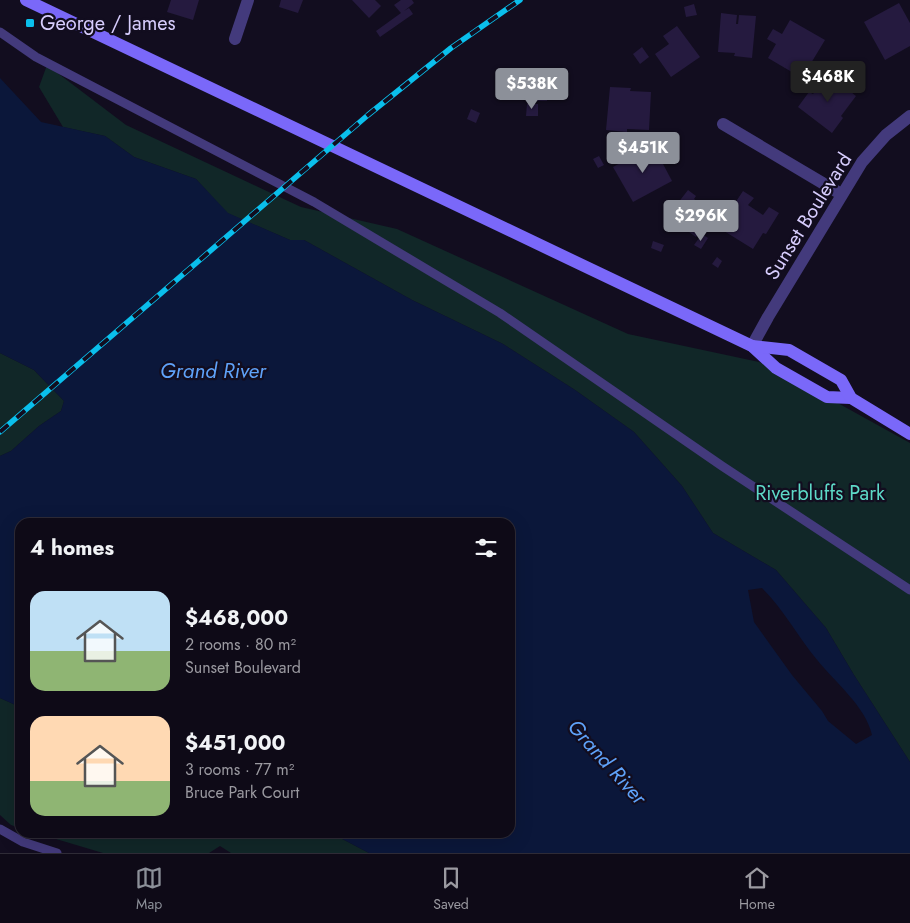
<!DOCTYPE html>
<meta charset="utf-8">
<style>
:root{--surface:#0e0a17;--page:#1c1824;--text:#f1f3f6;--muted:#9b9aa1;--line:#2e2b36;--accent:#8c9099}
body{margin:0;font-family:Jost,sans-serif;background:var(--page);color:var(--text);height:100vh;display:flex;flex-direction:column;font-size:19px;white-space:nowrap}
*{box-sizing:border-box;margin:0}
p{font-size:16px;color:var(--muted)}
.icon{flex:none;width:28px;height:28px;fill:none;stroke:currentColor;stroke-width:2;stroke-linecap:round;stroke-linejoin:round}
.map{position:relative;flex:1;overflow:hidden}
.sheet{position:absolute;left:15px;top:518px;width:500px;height:320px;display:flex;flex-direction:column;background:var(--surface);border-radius:15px;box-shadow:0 5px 20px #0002,0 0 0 1px var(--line)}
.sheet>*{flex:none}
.price{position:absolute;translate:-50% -42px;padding:0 11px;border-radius:5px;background:var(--accent);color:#fff;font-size:16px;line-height:32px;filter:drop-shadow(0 1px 2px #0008)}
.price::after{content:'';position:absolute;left:50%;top:30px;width:15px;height:11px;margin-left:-8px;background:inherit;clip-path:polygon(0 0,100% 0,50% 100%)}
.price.active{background:#222;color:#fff}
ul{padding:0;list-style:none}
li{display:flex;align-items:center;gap:15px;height:125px;padding:0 15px}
li span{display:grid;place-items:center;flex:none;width:140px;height:100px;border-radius:15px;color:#555}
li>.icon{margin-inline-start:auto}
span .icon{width:60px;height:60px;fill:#fffc;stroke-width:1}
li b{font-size:21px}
h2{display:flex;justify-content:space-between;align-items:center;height:60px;padding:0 15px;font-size:21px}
.dock{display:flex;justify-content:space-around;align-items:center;height:70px;border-top:1px solid var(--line);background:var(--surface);font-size:14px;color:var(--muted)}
.dock a{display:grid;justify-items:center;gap:2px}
.dock .active{color:var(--accent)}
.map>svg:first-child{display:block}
</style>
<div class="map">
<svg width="910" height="853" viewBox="0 0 910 853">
<rect width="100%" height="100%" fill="#120d1f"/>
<g fill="#112728">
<path d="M47 65 126 125 273 194 301 207 397 229 628 334 759 362 807 386 910 443V762L854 675 826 628 776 570 713 533 682 486 634 432 575 390 503 344 412 300 304 240H290L227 213 196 179 134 157 105 136 63 127 39 87Z"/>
<path d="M0 353 34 370 64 401 61 411 39 426 11 451 0 456Z"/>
<path d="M0 698 20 707V828L11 825 0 815Z"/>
<path d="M36 833H331L369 853H231L220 846 209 853H103Z"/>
</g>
<path fill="#0b173a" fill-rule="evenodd" d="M0 78 41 122 105 136 134 157 196 179 228 213 290 240H304L412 300 503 344 575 390 634 432 682 486 713 533 776 570 826 628 854 675 910 762V853H369L331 833 510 832V522H20V707L0 698V456L11 451 39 426 61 411 64 401 34 370 0 353ZM762 588C785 611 798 637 818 661 835 682 866 707 872 735L856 744 828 721 822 711 792 675 774 650 754 622 748 590Z"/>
<g fill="#251a3f">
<path d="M171 0H199L193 20 167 12Z"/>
<path d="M281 0H303L298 13 279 7Z"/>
<path d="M352 0H375L381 6 369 18Z"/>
<path d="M401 0H412L414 3 404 11 409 8 413 14 380 37 376 31 401 13 394 5Z"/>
<path d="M899 3 910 23V46L885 60 864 22Z"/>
<path d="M694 4 697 15 686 17 684 7Z"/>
<path d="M721 13 737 15 736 24H738L739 15 756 16 752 58 734 56 735 53 718 52Z"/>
<path d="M790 20 825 40 802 78 768 58 776 44 767 39 773 29 782 34Z"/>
<path d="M677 26 700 57 671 77 655 54 669 44 663 36Z"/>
<path d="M642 47 649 57 640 64 633 54Z"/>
<path d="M828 74 856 96 841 116 843 118 832 133 798 107 809 92 813 94Z"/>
<path d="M538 87H548L547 101H537Z"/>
<path d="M610 87 631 88 630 91 651 92 649 130 627 129V132L606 130Z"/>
<path d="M527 104H538V116H526Z"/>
<path d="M471 109 480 113 476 123 467 119Z"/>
<path d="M653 145 672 181 633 202 613 167Z"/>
<path d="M599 156 604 165 598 168 593 159Z"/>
<path d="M688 190 696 196 694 199 714 214 696 237 678 224 674 230 664 221Z"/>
<path d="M743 191 754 198 748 205 763 215 769 207 779 213 766 234 763 233 753 249 724 231 738 209 733 206Z"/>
<path d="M702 234 708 238 701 249 694 245Z"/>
<path d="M653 241 664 245 661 252 651 248Z"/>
<path d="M717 257 722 261 718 268 712 264Z"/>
</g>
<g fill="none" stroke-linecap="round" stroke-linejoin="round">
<g stroke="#433a7c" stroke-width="9">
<path d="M0 32 36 57 314 202 500 313 722 466 910 590"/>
<path d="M0 829 23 842 57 853"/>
</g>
<g stroke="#433a7c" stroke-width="12">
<path d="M235 39 248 0"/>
<path d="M723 124 841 194"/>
<path d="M752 346 768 317 862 162 886 135 910 116"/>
</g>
<g stroke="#7a68f9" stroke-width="12">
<path d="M26 0 752 346 776 368 827 397 851 398"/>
<path d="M752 346 789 350 841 380 851 398 910 434"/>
</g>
<g stroke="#0abfec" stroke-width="5.5">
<path id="rail" d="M0 432 368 115 451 48 520 0"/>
</g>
<use href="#rail" stroke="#120d1f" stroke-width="4" stroke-dasharray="11" stroke-linecap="butt"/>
</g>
<rect fill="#0abfec" stroke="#120d1f" stroke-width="2" x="25" y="18" width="10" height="10" rx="2.5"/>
<g text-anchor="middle" stroke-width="4.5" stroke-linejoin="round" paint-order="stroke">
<g font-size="20" fill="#d7cdfd" stroke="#120d1f" text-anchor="start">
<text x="40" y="30">George / James</text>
</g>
<g font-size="20" fill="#d7cdfd" stroke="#120d1f">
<text transform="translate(808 216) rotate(-58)" y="7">Sunset Boulevard</text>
</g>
<g font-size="20" fill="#5dd9c7" stroke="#120d1f">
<text x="820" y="500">Riverbluffs Park</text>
</g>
<g font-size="21" font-style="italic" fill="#5fa2f9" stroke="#120d1f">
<text x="213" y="378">Grand River</text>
<text transform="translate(607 762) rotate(48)" y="7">Grand River</text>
</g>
</g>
</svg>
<b class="price active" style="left:828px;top:103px">$468K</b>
<b class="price" style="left:532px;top:110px">$538K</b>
<b class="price" style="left:643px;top:174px">$451K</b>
<b class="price" style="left:701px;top:242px">$296K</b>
<section class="sheet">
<h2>4 homes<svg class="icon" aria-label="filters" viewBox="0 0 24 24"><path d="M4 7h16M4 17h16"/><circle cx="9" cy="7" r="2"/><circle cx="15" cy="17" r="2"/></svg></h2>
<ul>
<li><span style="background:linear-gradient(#bfe0f5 60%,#8fb573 0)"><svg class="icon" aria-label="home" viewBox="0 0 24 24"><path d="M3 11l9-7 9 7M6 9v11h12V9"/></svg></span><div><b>$468,000</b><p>2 rooms · 80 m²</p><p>Sunset Boulevard</p></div></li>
<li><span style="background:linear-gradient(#ffd9b3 65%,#8fb573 0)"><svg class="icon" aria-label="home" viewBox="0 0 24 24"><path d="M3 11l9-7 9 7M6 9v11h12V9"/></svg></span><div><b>$451,000</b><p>3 rooms · 77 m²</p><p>Bruce Park Court</p></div></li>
</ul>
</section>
</div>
<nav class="dock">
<a class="active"><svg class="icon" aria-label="map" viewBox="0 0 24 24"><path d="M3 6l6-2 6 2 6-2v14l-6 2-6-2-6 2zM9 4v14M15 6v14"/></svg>Map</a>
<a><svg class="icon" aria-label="saved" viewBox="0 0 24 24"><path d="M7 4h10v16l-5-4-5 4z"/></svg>Saved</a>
<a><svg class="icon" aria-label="home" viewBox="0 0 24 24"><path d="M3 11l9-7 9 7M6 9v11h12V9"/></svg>Home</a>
</nav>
